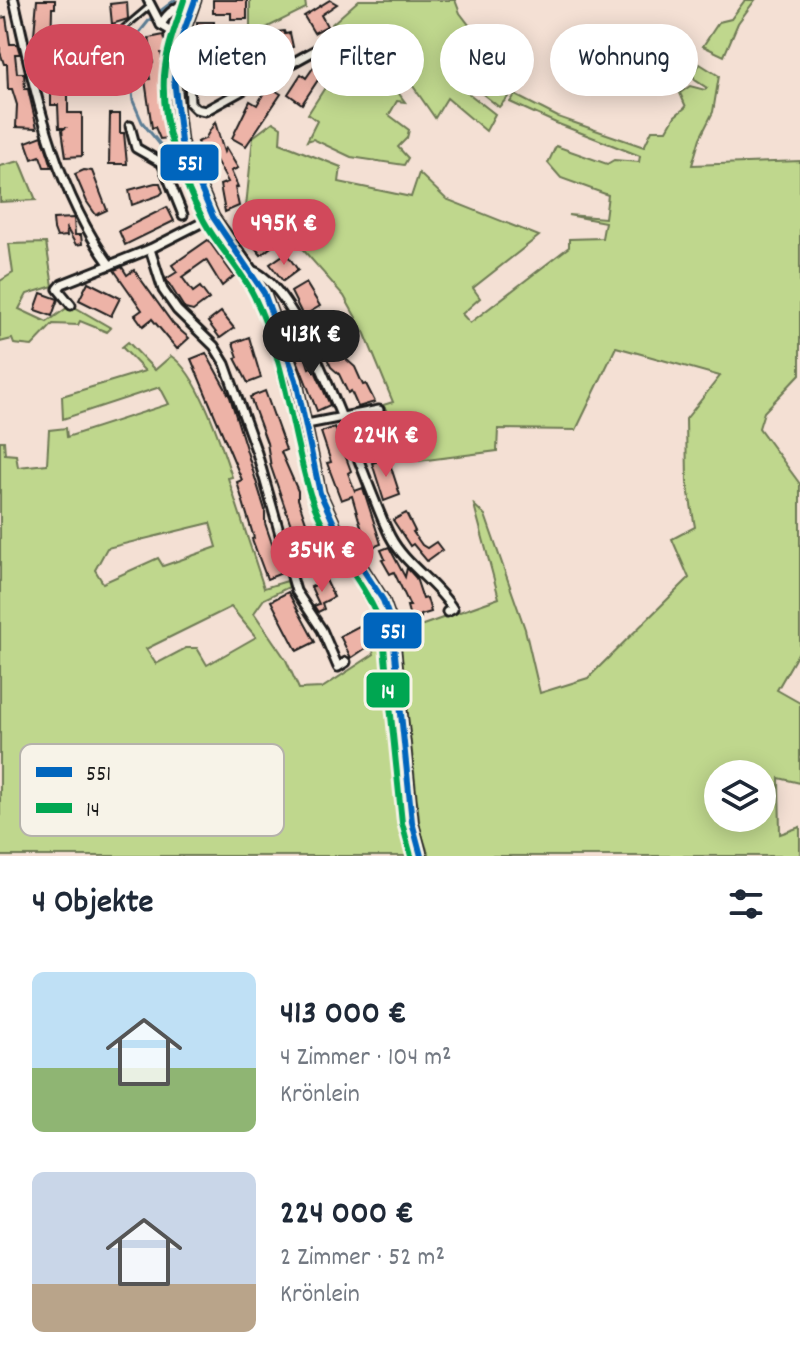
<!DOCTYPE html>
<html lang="de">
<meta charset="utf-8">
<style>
:root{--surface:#fff;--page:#f6f6f7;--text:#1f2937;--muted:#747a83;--accent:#d1495b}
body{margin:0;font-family:Dekko,sans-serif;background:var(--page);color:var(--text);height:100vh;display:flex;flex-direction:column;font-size:30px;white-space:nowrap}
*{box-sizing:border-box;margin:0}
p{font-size:26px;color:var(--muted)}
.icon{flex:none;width:44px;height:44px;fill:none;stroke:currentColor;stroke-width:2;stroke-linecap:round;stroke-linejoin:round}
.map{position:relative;height:856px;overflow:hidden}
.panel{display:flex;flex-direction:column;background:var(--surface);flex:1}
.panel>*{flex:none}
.banner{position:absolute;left:24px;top:24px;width:752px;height:72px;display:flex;gap:16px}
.controls{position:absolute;left:704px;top:760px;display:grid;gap:16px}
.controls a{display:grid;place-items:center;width:72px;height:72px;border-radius:50%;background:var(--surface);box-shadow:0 4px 20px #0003;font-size:40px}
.price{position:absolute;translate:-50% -68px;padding:0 18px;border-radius:28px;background:var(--accent);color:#fff;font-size:26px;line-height:52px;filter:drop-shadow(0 2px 4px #0008)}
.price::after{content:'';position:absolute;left:50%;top:48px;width:24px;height:18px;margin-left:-12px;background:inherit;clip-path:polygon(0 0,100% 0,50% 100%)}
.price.selected{background:#222;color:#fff}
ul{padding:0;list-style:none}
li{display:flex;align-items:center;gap:24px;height:200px;padding:0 32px}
li span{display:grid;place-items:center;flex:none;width:224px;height:160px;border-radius:12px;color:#555}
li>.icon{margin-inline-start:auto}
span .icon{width:96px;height:96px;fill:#fffc;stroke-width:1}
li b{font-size:34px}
h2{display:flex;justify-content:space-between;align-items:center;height:96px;padding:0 32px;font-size:34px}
.pill{padding:0 28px;border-radius:36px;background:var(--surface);box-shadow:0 4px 20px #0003;font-size:28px;line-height:72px}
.pill.selected{background:var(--accent);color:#fff}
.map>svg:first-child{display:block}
</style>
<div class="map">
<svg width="800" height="856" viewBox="0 0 800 856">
<rect width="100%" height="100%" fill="#f4e0d4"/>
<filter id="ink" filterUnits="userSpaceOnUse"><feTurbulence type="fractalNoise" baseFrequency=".0125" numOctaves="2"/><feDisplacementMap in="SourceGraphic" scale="16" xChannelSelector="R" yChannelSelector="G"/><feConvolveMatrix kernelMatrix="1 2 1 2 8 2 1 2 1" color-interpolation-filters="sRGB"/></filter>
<g filter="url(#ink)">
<g fill="#bfd78d" stroke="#6e7a54" stroke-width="2" fill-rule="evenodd">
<path d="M250 0H305L306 8 250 36Z"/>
<path d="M359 0H455L460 13 489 51 470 67 508 97 499 107 460 76 454 82 495 114 486 131 447 98 435 118 379 37 366 48 405 102 397 101 389 115 409 130 407 138 398 147 408 158 404 165 351 157 313 139 307 141 317 121 308 114 326 86 331 91 351 73 324 46 332 24Z"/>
<path d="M745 0H755L738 23 724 56 703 46 719 22 731 19Z"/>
<path d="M700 64 719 76 713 112 700 138 692 165 800 161V374L764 412 759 428 800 484V650L777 690 800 703V783L779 778 780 834 800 827V856H429L420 828 399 628 403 632 499 598 474 505 485 515 525 629 540 693 588 678 689 578 672 539 695 527 687 482 686 419 720 376 616 347 576 430 498 429 497 451 419 461 383 405 393 402 365 334 344 296 267 209 246 207 253 137 273 122 281 127 280 143 341 167 339 182 411 197 419 173 446 199 539 236 473 288 480 298 462 314 470 323 569 247V239L602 238 605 222 568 215 605 218 608 195 561 178 548 163 556 146 607 164 614 160 639 162 640 156 556 123 510 102 515 95 558 117 644 147 652 130H667L675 116 686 107 680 93 690 86 705 90 707 88 695 80 693 74ZM718 774H762V818H718Z"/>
<path d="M20 161 36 200 0 202V166Z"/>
<path d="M46 243 53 286 27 294 19 309 47 322 71 305 111 328 107 332 80 321 78 325 53 324 32 346 14 344 12 339 0 342V281L13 273 9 244Z"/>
<path d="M128 342 155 370 171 356C199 374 221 444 232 477L228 478 264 588 287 581 289 587 264 599 254 613 286 660 299 689 322 688 374 654 363 619 384 607C404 688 389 777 417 856H0V441H4L5 454 16 455 18 467 47 464 49 430 66 428 67 437 169 404 160 387 63 419 62 396 145 371 122 347ZM210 523 217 547 163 566 158 558 103 583 95 570 107 548ZM231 607 256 637 207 665 197 648H186L156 664 146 649Z"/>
</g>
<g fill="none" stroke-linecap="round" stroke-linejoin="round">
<path stroke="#5d7e95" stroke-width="3" d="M175 0 151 18 135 38 128 56 133 101 142 122 175 163 195 208 246 282 260 309 292 399 302 461 318 517 374 603 384 632 389 667 401 823 405 827 406 844 413 856"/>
</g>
<g fill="#edb3a7" stroke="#1c1c1c" stroke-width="2">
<path d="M37 0H55V8H52L51 48H57L63 93H68V113H82V156L66 157 62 130 65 128H59L58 105H51V86H46L42 43H35L34 35Z"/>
<path d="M213 0H247V19H231V13H213Z"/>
<path d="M330 0 337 4 321 15 327 26 314 33 304 16Z"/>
<path d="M127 2 128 19 112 24 110 4Z"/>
<path d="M6 17 10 44H17L20 54H15L17 73H24L25 89H28L37 128 16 127 17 105 12 89H8L7 64H4L0 52V18Z"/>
<path d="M197 22H214L215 56 222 89 204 92 198 56Z"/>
<path d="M284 31 285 34 290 33 293 47 280 49V53L262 58 263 65 250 67 246 46 254 45 253 40 277 37 276 32Z"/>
<path d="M164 35 167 52 161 53 166 86H162L164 102H167L168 109 165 110 170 132 169 138 160 139 155 127 152 128 145 80 150 79 147 64 153 63 149 38Z"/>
<path d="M322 55 333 63 329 69 337 74 330 84 320 77 302 104 288 94 301 74 306 78Z"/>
<path d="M268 86 281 94 246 146 232 138 250 101 257 105Z"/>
<path d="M110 114H120V133H124L127 164H109Z"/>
<path d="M215 122 224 152 226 148 238 168 231 171 238 187 235 188 239 206 225 212 220 185 228 182 212 153 209 154 206 147 200 149 197 142 205 139Z"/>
<path d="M42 136 49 157 52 167H44L40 156 32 159 26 142Z"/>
<path d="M84 170 92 171 107 210 96 215 87 202 75 174Z"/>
<path d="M155 183H160L163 192 160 195 132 205 129 190Z"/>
<path d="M167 207 174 221 125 245 119 231Z"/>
<path d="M255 217 276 243 261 255 240 229Z"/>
<path d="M74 218 75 235H81L82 244 76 245 66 227 67 236 57 237 54 229 53 219Z"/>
<path d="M208 240 234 276 222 286 206 260 182 277 193 292 200 287 209 299 193 311 185 309 166 279 177 272 172 265Z"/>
<path d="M286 253 298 270 283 281 270 264Z"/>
<path d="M122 267 127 275 134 270 173 324 189 338 177 349 152 319 143 326 135 315 142 310 114 270Z"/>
<path d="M88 282 120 298 111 316 79 300Z"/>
<path d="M306 283 320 306 303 316 291 292Z"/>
<path d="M41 293 58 299 52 316 35 310Z"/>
<path d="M221 312 234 328 220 338 208 322Z"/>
<path d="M327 317 347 360 355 367 363 385 366 384 375 402 358 407 351 391 348 393 339 374 331 367 318 338 315 339 309 326Z"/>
<path d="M249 337 261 378 248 383 235 358 238 357 233 343Z"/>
<path d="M300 340 309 368 313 366 330 405 317 411 291 344Z"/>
<path d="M206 353 230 397 265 510V523L282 573 267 579 252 539 254 538 237 482 242 480 191 359Z"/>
<path d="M265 391 286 450 281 452 298 491V499L308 528H292L271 467 267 443 250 397Z"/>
<path d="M376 421 383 440 367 445 360 426Z"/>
<path d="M335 427 351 471 348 473 355 491 363 488 381 544 368 549 359 531 362 530 352 496 341 500 327 463 331 462 321 432Z"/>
<path d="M388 458 400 495 384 501 372 463Z"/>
<path d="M406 513 415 531 413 532 422 545 427 548 436 542 442 550 427 561 413 544 410 546 393 520Z"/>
<path d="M315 540 321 558 303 564 297 546Z"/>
<path d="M389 547 405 577 407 568 416 578 423 599 427 598 431 612 421 615V618L411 621 407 606H410L394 572 390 574 382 560 385 559 381 550Z"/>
<path d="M326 580 334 597 322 603 324 609 318 612 314 606 319 604 311 587Z"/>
<path d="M288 592 315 642 297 651 271 601Z"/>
<path d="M359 626 369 646 351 658 340 636Z"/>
</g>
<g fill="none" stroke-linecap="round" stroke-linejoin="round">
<g stroke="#1c1c1c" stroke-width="9">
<path id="lane" d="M119 37 124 28 150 6"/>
</g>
<g stroke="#1c1c1c" stroke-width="13">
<g id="street">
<path d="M14 0C35 91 54 188 110 265L150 249 213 217"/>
<path d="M148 0 161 25 181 37"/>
<path d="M161 25C167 12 181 3 195 1"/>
<path d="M180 42 185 45 188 52 190 103 196 109 205 111 323 46"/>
<path d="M130 126 136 148 162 163 181 142"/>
<path d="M162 163 183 215"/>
<path d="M150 249 163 290 177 310 214 346 225 364 257 453 296 591 322 630 338 667 346 662"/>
<path d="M251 270C303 284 364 485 390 536 405 565 436 582 453 609L447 612"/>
<path d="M71 305 58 289 62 284 110 265"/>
<path d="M307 424 379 410"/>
<path d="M281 541 336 528"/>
</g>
</g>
<g stroke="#1c1c1c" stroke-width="15">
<path id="secondary" d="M195 0 180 42 174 78 181 142 213 217 251 270 264 293 296 380 320 493 336 528 383 600 392 625 412 822 421 856"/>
</g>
<use href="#lane" stroke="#f7f3e8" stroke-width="3"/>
<use href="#street" stroke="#f7f3e8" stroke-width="7"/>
<use href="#secondary" stroke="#f7f3e8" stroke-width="9"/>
<g stroke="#f7f3e8" stroke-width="12">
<path id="bus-1" d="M195 0 180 42 174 78 181 142 213 217 264 293 296 380 320 493 336 528 383 600 392 625 412 822 421 856"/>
</g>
<g stroke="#f7f3e8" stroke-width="12">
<path id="bus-2" d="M184 0C176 25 166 49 164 76 161 125 181 178 204 221 218 247 241 269 254 296 286 362 290 427 310 494 325 543 365 580 382 627L402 823 411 856"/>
</g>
<use href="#bus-1" stroke="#0065bd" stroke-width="6"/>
<use href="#bus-2" stroke="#00a651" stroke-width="6"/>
</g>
</g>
<rect x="20" y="744" width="264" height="92" rx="12" fill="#f7f3e8" stroke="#b5b2ab" stroke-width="2"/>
<rect x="36" y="767" width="36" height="10" fill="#0065bd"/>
<rect x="36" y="803" width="36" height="10" fill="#00a651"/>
<g font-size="22" fill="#1c1c1c">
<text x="86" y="780">551</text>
<text x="86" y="816">14</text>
</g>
<g stroke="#f7f3e8" stroke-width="3">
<rect x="159" y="143" width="61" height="39" rx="8" fill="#0065bd"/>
<rect x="362" y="611" width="61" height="39" rx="8" fill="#0065bd"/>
<rect x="365" y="671" width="46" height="38" rx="8" fill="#00a651"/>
</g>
<g font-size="22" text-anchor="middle" font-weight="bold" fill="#fff">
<text x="190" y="170">551</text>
<text x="393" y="638">551</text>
<text x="388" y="698">14</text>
</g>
</svg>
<div class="controls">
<a><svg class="icon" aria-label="layers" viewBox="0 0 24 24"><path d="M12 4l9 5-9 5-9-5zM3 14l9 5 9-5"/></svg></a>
</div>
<b class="price" style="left:284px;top:267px">495K €</b>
<b class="price selected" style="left:311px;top:378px">413K €</b>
<b class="price" style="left:386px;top:479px">224K €</b>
<b class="price" style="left:322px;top:594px">354K €</b>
<div class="banner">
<a class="pill selected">Kaufen</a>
<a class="pill">Mieten</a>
<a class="pill">Filter</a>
<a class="pill">Neu</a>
<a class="pill">Wohnung</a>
</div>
</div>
<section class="panel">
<h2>4 Objekte<svg class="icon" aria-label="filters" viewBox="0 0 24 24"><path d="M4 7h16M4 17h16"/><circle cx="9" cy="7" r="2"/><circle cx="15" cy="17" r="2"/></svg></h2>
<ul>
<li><span style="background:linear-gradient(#bfe0f5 60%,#8fb573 0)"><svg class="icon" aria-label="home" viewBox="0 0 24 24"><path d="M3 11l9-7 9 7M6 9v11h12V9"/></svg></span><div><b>413 000 €</b><p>4 Zimmer · 104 m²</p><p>Krönlein</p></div></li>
<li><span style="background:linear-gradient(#c9d6e8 70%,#b9a48a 0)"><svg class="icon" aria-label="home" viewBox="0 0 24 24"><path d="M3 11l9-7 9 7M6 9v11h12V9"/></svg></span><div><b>224 000 €</b><p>2 Zimmer · 52 m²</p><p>Krönlein</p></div></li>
</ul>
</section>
